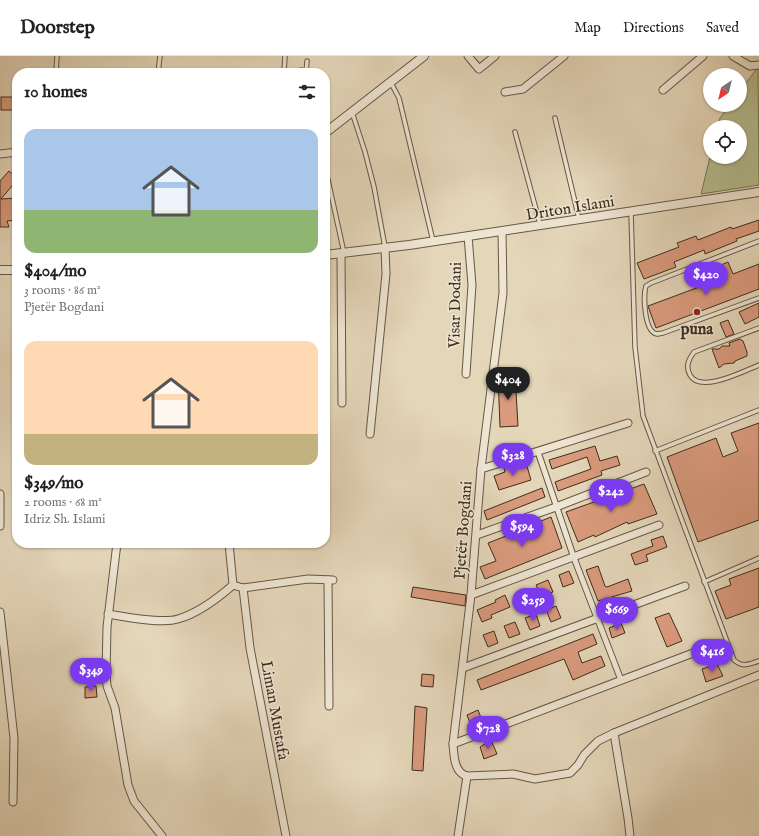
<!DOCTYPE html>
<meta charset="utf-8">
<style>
:root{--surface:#fff;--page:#f2f2f2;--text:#202124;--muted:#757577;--line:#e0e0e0;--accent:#7c3aed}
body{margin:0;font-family:"IM FELL English",serif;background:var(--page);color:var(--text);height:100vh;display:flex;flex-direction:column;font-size:15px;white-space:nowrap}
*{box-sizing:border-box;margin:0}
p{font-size:13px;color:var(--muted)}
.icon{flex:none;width:22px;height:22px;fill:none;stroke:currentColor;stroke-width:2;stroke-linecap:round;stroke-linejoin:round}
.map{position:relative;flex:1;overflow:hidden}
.sheet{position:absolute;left:12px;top:12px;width:318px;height:480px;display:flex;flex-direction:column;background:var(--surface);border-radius:16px;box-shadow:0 1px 3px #0004}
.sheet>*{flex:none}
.needle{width:26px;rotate:215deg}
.tools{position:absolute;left:703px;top:12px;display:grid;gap:8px}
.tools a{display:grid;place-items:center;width:44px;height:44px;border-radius:50%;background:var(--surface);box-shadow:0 1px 3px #0004;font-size:20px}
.price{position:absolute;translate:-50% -34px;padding:0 9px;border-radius:14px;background:var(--accent);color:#fff;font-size:13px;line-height:26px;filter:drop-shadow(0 1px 2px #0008)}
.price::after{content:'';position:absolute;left:50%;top:24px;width:12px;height:9px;margin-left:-6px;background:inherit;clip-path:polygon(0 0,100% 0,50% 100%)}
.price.selected{background:#222;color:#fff}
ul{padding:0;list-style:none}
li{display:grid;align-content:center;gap:8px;height:212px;padding:0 12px}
li span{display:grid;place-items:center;height:124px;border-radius:12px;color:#555}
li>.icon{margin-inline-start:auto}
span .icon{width:72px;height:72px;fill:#fffc;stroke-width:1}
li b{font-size:17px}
h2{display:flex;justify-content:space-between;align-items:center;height:48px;padding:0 12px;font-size:17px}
header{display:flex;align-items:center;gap:24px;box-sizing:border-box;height:56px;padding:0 20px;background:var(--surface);border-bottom:1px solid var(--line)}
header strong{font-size:19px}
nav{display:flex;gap:22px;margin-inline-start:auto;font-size:14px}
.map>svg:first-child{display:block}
</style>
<header>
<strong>Doorstep</strong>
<nav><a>Map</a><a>Directions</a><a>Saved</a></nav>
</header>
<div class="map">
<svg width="759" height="780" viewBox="0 0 759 780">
<rect width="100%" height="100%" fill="#e4d6b9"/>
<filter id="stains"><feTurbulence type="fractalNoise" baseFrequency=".005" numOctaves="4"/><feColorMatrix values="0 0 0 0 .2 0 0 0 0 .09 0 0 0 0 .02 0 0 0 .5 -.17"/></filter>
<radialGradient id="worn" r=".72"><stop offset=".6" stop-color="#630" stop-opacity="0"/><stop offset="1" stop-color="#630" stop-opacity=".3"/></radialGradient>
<path fill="#b5bd8f" stroke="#797556" d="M758 11 759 129 701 138 710 101H740V71H718L720 62 730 49H740V35Z"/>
<g fill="#da9a7d" stroke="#3d2d1d">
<rect x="1" y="41" width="16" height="13"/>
<path d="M9 115 17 122V124L1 143 17 142V164L7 165 9 171H0V125Z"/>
<path d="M759 164V175L736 183 737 185 705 198 704 194 674 206 676 211 644 223 637 207 679 191 677 187 696 180 698 184 731 171 732 173Z"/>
<path d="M728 206 733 218 759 208V233L656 272 648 250 726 221 721 209Z"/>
<path d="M759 247V261L745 268 739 256Z"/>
<path d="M728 264 734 278 726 281 720 267Z"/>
<path d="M740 283 743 285 747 296V300L735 305 734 307 724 308 719 312 712 293H719L722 290H730L729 287Z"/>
<path d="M515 318 518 370 500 371 498 319Z"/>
<path d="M759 367V464L698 486 667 401 716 382 723 401 738 395 731 377Z"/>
<path d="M595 390 600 405 617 400 620 409 601 415 602 419 558 435 555 426 591 413 587 401 552 413 549 404Z"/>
<path d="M526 407 531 424 499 434 494 420 505 416 504 413Z"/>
<path d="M644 428 657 458 628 468 627 466 595 481 594 479 578 486 566 456Z"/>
<path d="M542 432 545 441 487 464 484 455Z"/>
<path d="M551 461 562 492 485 523 480 511 496 505 488 487 542 466 541 465Z"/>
<path d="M663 480 667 491 646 499 648 505 635 509 631 498 653 490 651 484Z"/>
<path d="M598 510 605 530 607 531 628 523 632 535 598 545 586 514Z"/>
<path d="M759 512V551L726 563 715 535 731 529 729 523Z"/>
<path d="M569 515 574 527 563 531 559 519Z"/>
<path d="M548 524 553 536 541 540 536 529Z"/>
<path d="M413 531 466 539 465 550 411 541Z"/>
<path d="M526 533 530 545 522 548 517 536Z"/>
<path d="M505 539 510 551 491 559 492 562 482 566 477 554 496 546 495 544Z"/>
<path d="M556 550 561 562 551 566 546 554Z"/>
<path d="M669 557 682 585 667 591 655 562Z"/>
<path d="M536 558 540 570 530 574 525 562Z"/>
<path d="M515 566 520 578 509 582 504 570Z"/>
<path d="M621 567 625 577 612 582 609 572Z"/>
<path d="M494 575 498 587 488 591 483 579Z"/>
<path d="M593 578 597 588 578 596 582 607 601 600 605 610 573 624 564 603 481 634 477 624Z"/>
<path d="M717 608 723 620 706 626 702 613Z"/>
<path d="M422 618 434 619 433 631 421 630Z"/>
<path d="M96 630 97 641 85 642V631Z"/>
<path d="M415 650 427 652 423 715 412 714Z"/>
<path d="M478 654 483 667 471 670 467 659Z"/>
<path d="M491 684 497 698 484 703 480 691Z"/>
</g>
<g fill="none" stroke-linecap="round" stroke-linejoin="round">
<g stroke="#675744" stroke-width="5.5">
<g id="service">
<path d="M56 17 57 0"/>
<path d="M158 17 160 0"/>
<path d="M284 17 285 0"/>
<path d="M301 17V14"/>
<path d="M306 17 307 5"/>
<path d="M391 27 399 42 433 185"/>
<path d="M352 56 365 96 374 131 385 191"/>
<path d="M555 62 579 163"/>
<path d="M515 76 540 168"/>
<path d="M325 110 344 197"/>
<path d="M631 156 635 291 643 360 734 604C743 612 749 608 759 605"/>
<path d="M759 185 651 227 646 230C643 239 644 276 657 278 659 278 661 277 663 277L759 242"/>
<path d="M759 272 694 296C689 303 685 310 690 319 700 338 744 315 759 309"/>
<path d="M655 395 759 354"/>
<path d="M704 526 759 502"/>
</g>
</g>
<g stroke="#675744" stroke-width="7">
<path id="pedestrian" d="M538 396 574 502 621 624"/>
</g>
<g stroke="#675744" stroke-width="9">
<g id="minor">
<path d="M468 0 479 13 495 0"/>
<path d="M733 0 750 10 759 9"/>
<path d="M663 34 703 0"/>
<path d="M505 36 523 33 564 0"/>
<path d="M0 98 17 96"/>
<path d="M502 176 503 237 481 413 471 539 453 688C454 699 454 717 467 720L513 718 535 723 570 717 578 709 584 699 598 685 614 677 759 619"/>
<path d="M341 198 342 347"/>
<path d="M466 318 472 229 468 180"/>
<path d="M370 378 386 218 385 192"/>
<path d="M481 413 628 367"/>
<path d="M0 438V470"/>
<path d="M477 479 556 451 646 416"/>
<path d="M117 487 107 571 106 618 107 630 115 652 128 729 134 745 162 780"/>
<path d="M328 524 329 650"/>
<path d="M233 529 243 532 308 523 333 524"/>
<path d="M243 532 250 592 286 780"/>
<path d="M471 539 659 469"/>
<path d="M0 556 14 682 13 746"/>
<path d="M108 558C126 561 162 568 178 563 199 557 217 543 233 529L229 487"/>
<path d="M463 612 685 530"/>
<path d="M614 677 628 762 630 780"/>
<path d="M453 688 709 591"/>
<path d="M458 780 467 720"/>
</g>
</g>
<g stroke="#675744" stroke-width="10">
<g id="tertiary">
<path d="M325 77 424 0"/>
<path d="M325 199 409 189 759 136"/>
<path d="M0 214H17"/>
</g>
</g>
<use href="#service" stroke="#ede4d2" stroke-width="3.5"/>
<use href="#pedestrian" stroke="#ede4d2" stroke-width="5"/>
<use href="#minor" stroke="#ede4d2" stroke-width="7"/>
<use href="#tertiary" stroke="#ede4d2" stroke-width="8"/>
</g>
<circle fill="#8f2418" stroke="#ede4d2" stroke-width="1.5" cx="697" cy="256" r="4"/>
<g text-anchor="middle" stroke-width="3" stroke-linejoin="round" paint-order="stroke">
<g font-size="16" fill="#3d2d1d" stroke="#ede4d2">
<text transform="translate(570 151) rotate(-9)" y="6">Driton Islami</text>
<text transform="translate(454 249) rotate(-89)" y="6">Visar Dodani</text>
<text transform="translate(462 474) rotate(-86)" y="6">Pjetër Bogdani</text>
<text transform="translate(276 654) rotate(80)" y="6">Liman Mustafa</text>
</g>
<g font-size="16" font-weight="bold" fill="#3d2d1d" stroke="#ede4d2">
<text x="697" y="278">puna</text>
</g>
</g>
<rect width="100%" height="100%" filter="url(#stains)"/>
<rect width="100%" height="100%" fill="url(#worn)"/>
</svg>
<div class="tools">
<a><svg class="needle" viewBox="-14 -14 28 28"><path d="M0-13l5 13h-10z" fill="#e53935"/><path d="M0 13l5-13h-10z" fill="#757577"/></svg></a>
<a><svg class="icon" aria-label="locate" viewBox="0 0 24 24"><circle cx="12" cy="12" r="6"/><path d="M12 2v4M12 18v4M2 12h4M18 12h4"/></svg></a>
</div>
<b class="price" style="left:706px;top:240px">$420</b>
<b class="price selected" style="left:508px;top:345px">$404</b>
<b class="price" style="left:513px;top:421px">$328</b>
<b class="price" style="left:611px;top:457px">$242</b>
<b class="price" style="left:522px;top:492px">$594</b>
<b class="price" style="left:533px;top:566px">$259</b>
<b class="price" style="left:617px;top:575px">$669</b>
<b class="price" style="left:712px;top:617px">$416</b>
<b class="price" style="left:91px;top:636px">$349</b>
<b class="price" style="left:488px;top:694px">$728</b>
<section class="sheet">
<h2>10 homes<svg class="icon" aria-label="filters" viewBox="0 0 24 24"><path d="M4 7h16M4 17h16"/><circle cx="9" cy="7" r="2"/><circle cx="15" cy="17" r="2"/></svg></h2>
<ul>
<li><span style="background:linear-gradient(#a9c7e8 65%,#8fb573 0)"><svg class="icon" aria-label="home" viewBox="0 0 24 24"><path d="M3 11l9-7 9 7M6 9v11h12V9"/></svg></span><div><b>$404/mo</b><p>3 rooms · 86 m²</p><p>Pjetër Bogdani</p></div></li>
<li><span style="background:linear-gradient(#ffd9b3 75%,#c2b280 0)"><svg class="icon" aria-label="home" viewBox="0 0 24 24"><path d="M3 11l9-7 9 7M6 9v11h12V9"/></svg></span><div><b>$349/mo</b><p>2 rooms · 68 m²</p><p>Idriz Sh. Islami</p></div></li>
</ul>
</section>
</div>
